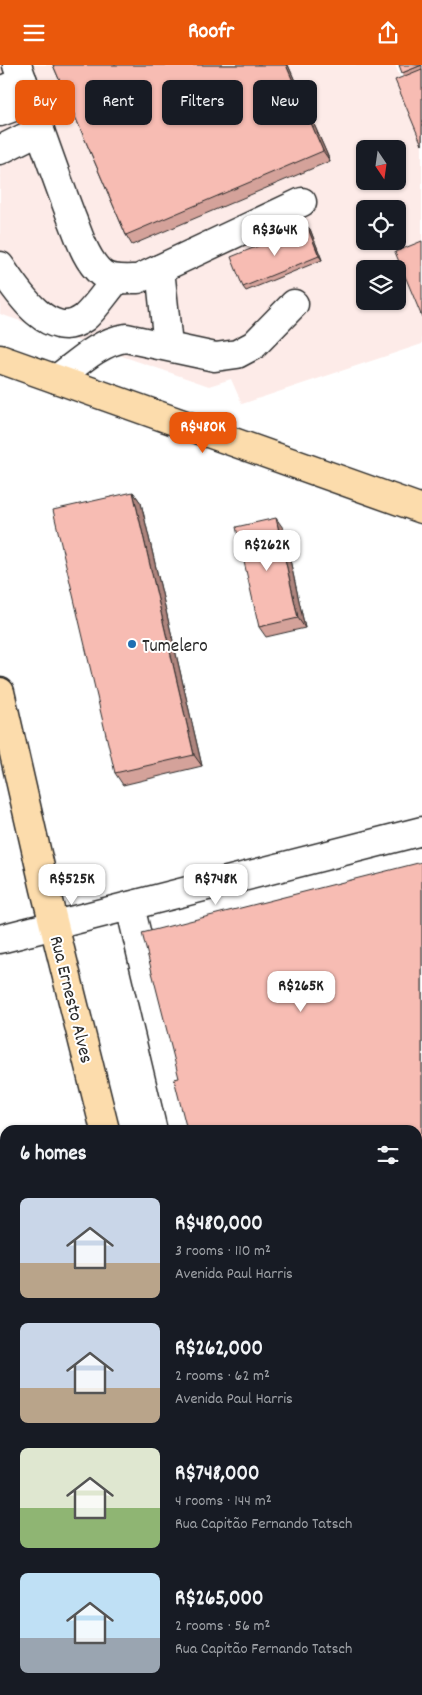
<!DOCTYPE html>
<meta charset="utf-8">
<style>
:root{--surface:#171b24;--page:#20242c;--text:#f1f3f6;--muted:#9ea1a6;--accent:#ea580c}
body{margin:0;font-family:Dekko,sans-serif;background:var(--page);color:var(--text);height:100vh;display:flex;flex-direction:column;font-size:19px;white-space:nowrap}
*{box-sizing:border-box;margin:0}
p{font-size:16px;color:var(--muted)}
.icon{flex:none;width:28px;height:28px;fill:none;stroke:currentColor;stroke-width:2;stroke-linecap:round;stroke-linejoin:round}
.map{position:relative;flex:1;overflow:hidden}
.side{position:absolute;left:0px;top:1060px;width:422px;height:570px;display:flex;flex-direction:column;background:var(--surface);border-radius:15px 15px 0 0;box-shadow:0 1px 4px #0004}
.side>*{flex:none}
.guide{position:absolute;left:15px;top:15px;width:392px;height:45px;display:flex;gap:10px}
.needle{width:32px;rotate:167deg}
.controls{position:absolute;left:356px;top:75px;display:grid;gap:10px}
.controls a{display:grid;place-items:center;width:50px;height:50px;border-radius:8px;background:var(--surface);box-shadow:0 1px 4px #0004;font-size:25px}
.price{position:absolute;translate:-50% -42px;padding:0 11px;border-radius:10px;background:#fff;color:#222;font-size:16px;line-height:32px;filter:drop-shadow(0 1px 2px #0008)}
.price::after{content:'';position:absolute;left:50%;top:30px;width:15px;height:11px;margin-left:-8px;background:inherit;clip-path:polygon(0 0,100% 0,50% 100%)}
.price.active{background:var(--accent);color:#fff}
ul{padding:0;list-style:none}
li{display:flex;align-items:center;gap:15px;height:125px;padding:0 20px}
li span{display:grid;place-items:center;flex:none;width:140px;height:100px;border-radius:8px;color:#555}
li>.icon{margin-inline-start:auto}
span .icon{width:60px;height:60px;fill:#fffc;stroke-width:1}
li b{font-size:21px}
h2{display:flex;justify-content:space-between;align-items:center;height:60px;padding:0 20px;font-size:21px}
.chip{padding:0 18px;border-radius:8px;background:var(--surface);box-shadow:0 1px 4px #0004;font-size:18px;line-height:45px}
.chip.active{background:var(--accent);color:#fff}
header{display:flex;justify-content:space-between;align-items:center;height:65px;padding:0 20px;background:var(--accent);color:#fff;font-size:22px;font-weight:700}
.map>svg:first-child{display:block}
</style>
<header><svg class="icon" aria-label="menu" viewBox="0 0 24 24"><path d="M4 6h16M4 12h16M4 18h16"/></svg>Roofr<svg class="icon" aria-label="share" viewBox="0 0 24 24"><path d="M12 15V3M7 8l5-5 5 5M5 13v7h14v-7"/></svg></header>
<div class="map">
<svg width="422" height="1630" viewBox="0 0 422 1630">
<rect width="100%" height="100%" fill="#fff"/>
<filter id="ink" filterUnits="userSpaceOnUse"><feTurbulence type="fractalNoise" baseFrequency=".02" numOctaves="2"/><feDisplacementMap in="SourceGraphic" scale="10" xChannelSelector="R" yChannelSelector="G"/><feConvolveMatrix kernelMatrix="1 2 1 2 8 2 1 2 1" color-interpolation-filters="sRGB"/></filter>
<g filter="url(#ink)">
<path fill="#fdebe8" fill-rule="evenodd" d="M0 0H395L422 66V279L242 339 231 314 209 321 0 249ZM365 84H398V116H365ZM365 144H398V176H365ZM365 204H398V236H365Z"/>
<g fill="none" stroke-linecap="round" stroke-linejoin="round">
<g stroke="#2b2b2b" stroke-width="31">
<g id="minor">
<path d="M17 0C35 51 52 101 71 151 79 170 85 194 101 208 110 216 126 214 138 214L302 137"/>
<path d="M0 26 23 16"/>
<path d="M0 47 30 36"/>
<path d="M0 85 40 65"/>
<path d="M0 201C16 225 50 279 84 253 95 244 107 225 117 214"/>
<path d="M160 204 168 281"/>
<path d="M57 314C78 298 99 277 126 273L215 292 237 289 254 280 294 239"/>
<path d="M130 841 183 1065"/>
<path d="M0 874 422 766"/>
</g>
</g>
<g stroke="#2b2b2b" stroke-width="31">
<g id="major">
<path d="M0 294 422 444"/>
<path d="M0 627 45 824 105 1065"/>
<path d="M418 1338 422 1337"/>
<path d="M0 1443 5 1441"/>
<path d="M245 1625 246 1630"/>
</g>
</g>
<use href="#minor" stroke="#fff" stroke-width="28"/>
<use href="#major" stroke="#fcdcac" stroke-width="28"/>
</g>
<g fill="#d4a29a" stroke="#2b2b2b">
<path d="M53 0H288L330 96 132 180 126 170Z"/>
<path d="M422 0V80L404 12 402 8Z"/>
<path d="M310 164 322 195 246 226 243 222Z"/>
<path d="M133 427 141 438 202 701 123 720 115 708Z"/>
<path d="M283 463 305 563 266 572 259 562Z"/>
<path d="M422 797V1306L418 1307V1065L179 1013Z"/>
<path d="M422 1374V1466L418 1467V1375Z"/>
</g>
<g fill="#ad847d" stroke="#2b2b2b">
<path d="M286 0H288L330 96 323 86Z"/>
<path d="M307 161 310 164 322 195 319 191Z"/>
<path d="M133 427 141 438 202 701 194 690Z"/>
<path d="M276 453 283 463 305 563 298 553Z"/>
<path d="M125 1625H130L132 1630H126Z"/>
</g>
<g fill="#f7bcb3" stroke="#2b2b2b">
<path d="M53 0H286L323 86 126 170Z"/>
<path d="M399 0H422L402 8Z"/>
<path d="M422 4V80L395 15Z"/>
<path d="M307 161 319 191 243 222 231 192Z"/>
<path d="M422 176V252L395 187Z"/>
<path d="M133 427 194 690 115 708 53 445Z"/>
<path d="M276 453 298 553 259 562 236 462Z"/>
<path d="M422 797V1293L418 1294V1065H187L174 1014 179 1013 142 868Z"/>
<path d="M422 1374V1404L418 1405V1375Z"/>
<path d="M422 1407V1427L418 1428V1408Z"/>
<path d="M422 1427V1455L418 1456V1428Z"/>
<path d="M27 1625H125L126 1630H7Z"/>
</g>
</g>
<circle fill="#1f6fb2" stroke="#fff" stroke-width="2" cx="132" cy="579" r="5"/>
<g text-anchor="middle" stroke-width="4" stroke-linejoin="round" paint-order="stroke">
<g font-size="19" fill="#2b2b2b" stroke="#fff" text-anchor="start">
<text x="142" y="586">Tumelero</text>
</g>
<g font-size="19" fill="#2b2b2b" stroke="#fff">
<text transform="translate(73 934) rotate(76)" y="7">Rua Ernesto Alves</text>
</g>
</g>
</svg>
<div class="controls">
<a><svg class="needle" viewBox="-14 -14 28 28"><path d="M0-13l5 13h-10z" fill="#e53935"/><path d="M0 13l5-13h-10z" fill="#9ea1a6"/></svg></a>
<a><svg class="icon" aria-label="locate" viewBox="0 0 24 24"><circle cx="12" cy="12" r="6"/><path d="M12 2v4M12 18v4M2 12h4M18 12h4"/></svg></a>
<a><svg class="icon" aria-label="layers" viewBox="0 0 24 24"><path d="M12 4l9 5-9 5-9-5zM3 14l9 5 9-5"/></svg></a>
</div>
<b class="price" style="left:275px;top:192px">R$364K</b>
<b class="price active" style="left:203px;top:389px">R$480K</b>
<b class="price" style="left:267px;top:507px">R$262K</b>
<b class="price" style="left:72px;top:841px">R$525K</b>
<b class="price" style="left:216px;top:841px">R$748K</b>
<b class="price" style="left:301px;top:948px">R$265K</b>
<div class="guide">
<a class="chip active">Buy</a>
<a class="chip">Rent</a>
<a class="chip">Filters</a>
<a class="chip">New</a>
</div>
<section class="side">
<h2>6 homes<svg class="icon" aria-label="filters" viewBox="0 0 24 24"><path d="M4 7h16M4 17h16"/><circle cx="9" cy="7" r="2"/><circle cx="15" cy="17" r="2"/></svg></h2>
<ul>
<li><span style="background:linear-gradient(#c9d6e8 65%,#b9a48a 0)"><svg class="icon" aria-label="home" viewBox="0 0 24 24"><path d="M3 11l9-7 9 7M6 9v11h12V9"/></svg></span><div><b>R$480,000</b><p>3 rooms · 110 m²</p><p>Avenida Paul Harris</p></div></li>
<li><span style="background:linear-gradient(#c9d6e8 65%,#b9a48a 0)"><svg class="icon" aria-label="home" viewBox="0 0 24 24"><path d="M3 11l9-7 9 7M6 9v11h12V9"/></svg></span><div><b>R$262,000</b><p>2 rooms · 62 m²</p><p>Avenida Paul Harris</p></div></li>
<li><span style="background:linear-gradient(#dfe7d0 60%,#8fb573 0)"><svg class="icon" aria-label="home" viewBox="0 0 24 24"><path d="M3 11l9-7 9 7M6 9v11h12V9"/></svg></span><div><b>R$748,000</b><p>4 rooms · 144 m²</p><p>Rua Capitão Fernando Tatsch</p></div></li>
<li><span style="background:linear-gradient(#bfe0f5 65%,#9aa5b1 0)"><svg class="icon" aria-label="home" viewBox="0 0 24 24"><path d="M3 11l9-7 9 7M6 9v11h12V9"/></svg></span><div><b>R$265,000</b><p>2 rooms · 56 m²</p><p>Rua Capitão Fernando Tatsch</p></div></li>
</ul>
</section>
</div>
